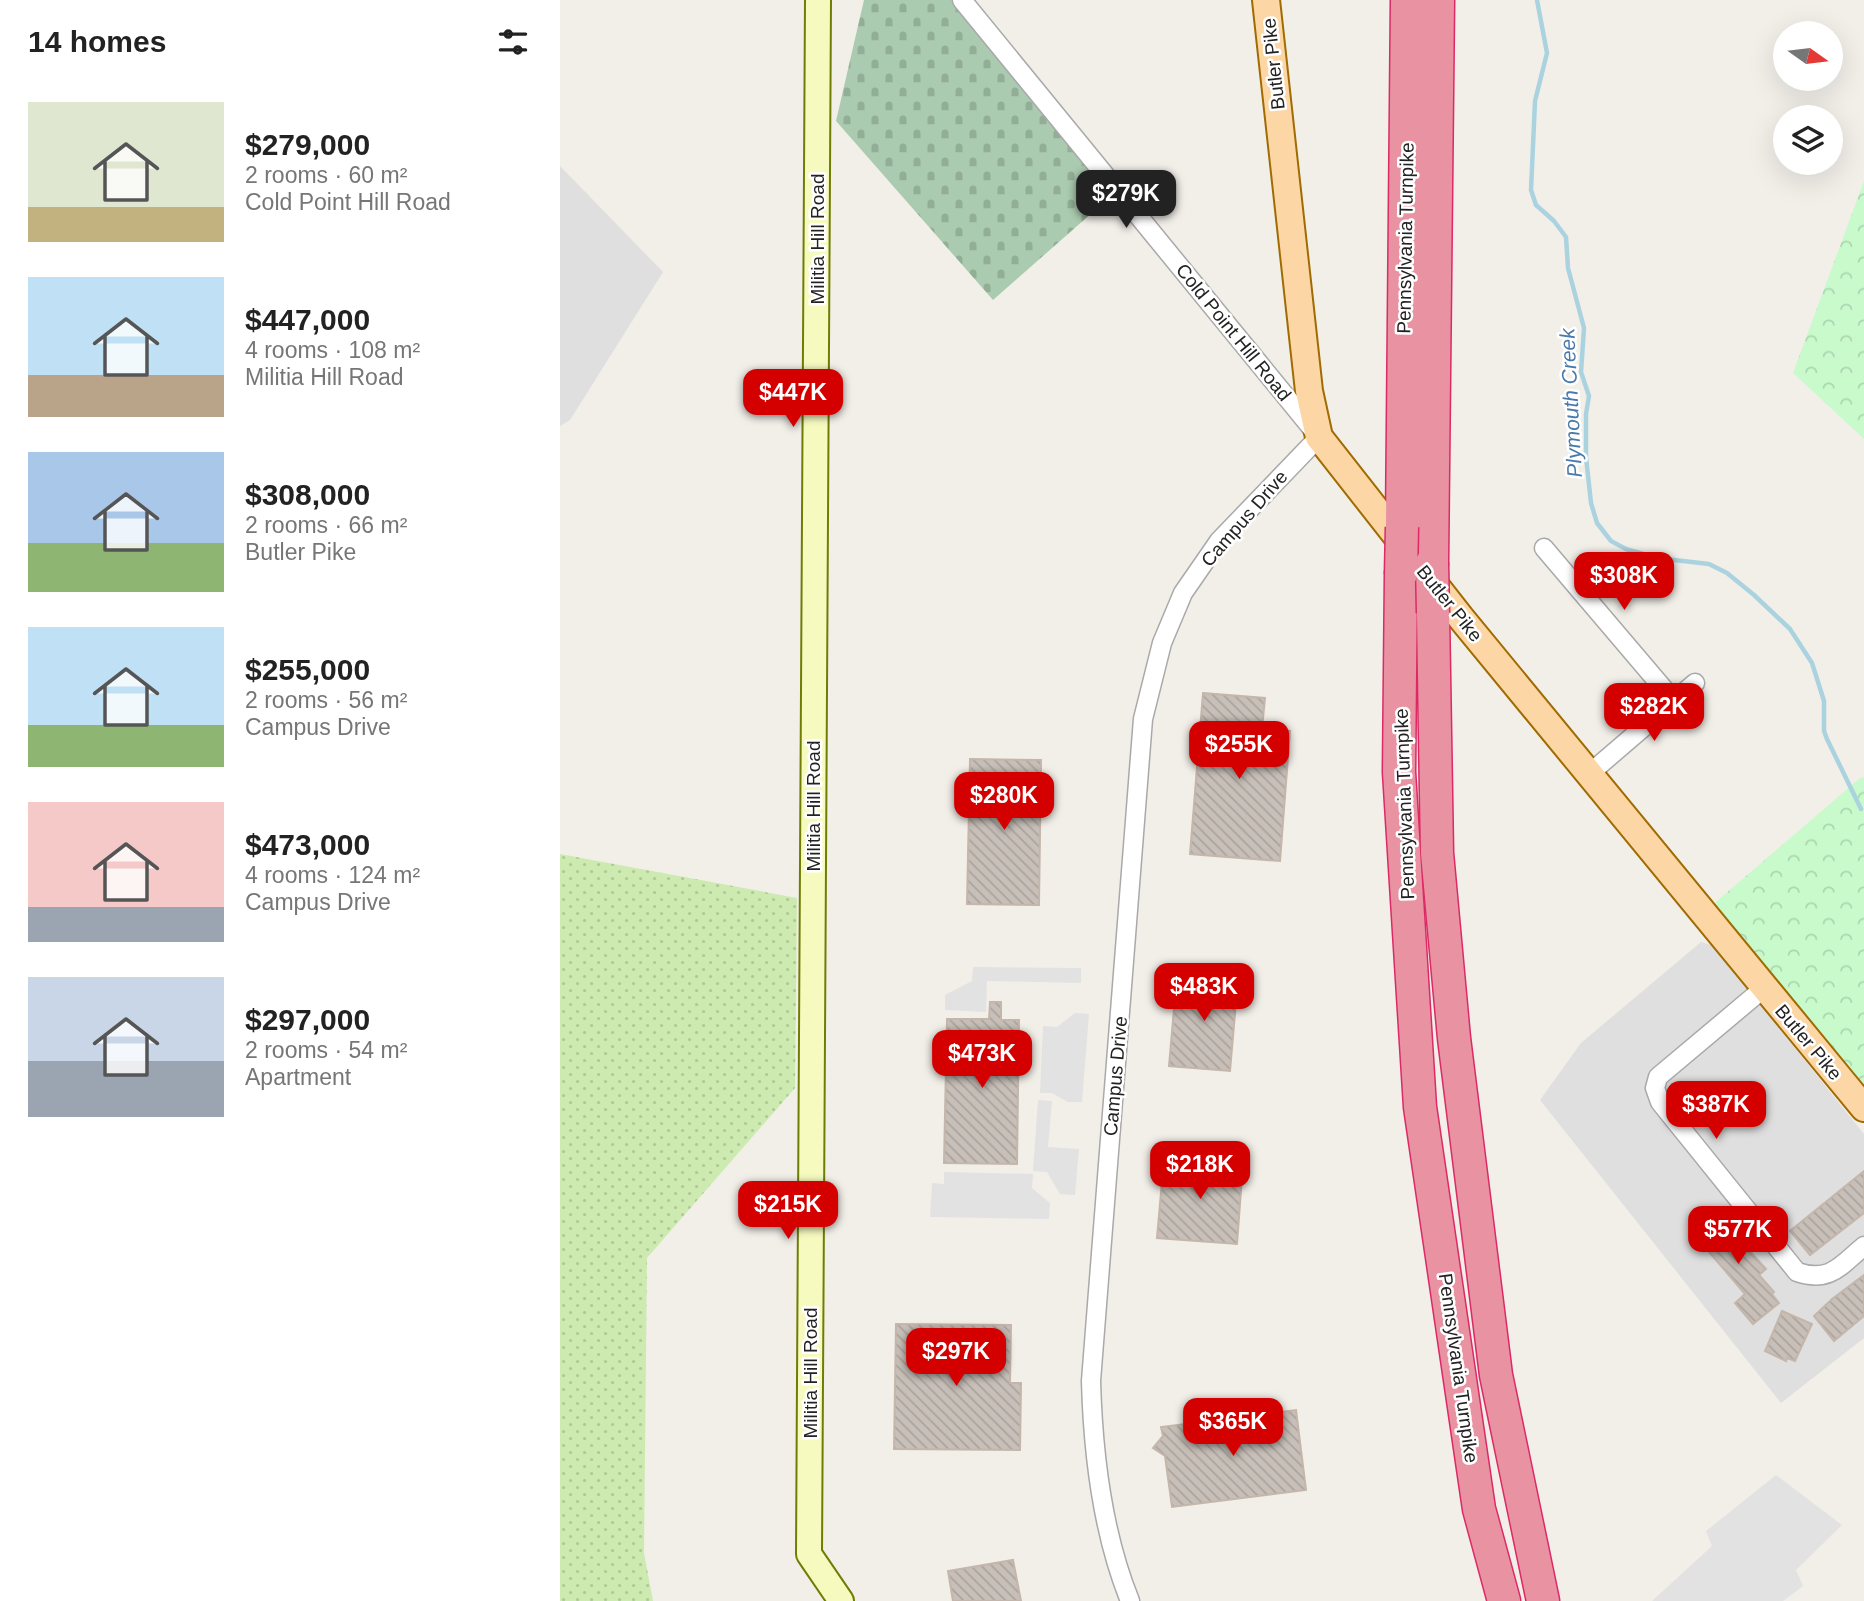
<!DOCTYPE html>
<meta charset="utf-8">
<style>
:root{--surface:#fff;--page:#f2f2f2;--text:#222;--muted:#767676;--accent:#d40000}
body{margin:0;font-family:Helvetica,sans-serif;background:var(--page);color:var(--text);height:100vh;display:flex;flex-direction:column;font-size:26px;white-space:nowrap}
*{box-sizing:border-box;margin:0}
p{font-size:23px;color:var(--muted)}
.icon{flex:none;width:38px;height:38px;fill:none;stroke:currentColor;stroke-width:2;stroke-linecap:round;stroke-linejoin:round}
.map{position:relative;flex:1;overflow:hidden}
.details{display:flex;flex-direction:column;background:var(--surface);width:560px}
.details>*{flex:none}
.needle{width:46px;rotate:104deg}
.tools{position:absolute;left:1213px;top:21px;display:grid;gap:14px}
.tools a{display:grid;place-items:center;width:70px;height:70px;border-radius:50%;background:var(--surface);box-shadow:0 7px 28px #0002;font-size:35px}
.price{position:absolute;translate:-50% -60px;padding:0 16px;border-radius:14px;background:var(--accent);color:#fff;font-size:23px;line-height:46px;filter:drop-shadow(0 2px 4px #0008)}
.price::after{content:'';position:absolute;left:50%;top:42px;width:21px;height:16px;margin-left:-10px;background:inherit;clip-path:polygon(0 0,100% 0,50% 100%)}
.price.on{background:#222;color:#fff}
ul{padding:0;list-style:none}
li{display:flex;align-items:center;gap:21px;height:175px;padding:0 28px}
li span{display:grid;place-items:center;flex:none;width:196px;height:140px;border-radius:0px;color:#555}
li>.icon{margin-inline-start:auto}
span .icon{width:84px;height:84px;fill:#fffc;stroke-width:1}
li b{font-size:30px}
h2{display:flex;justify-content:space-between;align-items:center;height:84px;padding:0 28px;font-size:30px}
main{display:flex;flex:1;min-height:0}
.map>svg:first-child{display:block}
</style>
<main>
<section class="details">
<h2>14 homes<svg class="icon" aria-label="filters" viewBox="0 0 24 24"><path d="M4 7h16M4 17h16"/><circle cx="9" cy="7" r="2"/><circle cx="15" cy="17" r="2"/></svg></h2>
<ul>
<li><span style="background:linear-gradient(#dfe7d0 75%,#c2b280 0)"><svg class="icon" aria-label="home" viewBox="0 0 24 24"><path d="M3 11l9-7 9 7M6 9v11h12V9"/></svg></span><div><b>$279,000</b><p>2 rooms · 60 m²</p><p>Cold Point Hill Road</p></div></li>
<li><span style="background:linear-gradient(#bfe0f5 70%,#b9a48a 0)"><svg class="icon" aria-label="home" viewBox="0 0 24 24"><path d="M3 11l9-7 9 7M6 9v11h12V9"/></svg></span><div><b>$447,000</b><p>4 rooms · 108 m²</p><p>Militia Hill Road</p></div></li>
<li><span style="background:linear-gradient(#a9c7e8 65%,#8fb573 0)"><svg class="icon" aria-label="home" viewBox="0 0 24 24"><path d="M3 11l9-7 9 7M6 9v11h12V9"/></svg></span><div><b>$308,000</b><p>2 rooms · 66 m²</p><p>Butler Pike</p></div></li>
<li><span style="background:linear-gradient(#bfe0f5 70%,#8fb573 0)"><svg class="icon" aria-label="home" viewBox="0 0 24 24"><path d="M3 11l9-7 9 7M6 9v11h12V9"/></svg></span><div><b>$255,000</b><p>2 rooms · 56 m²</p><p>Campus Drive</p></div></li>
<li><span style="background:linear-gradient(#f6c9c9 75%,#9aa5b1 0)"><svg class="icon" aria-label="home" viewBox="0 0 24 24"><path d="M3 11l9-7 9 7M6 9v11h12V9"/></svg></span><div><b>$473,000</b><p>4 rooms · 124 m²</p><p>Campus Drive</p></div></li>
<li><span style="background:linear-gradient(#c9d6e8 60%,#9aa5b1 0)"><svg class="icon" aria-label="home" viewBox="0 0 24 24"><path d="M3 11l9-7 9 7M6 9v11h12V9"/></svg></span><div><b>$297,000</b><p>2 rooms · 54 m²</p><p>Apartment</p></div></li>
</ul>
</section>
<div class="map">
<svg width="1304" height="1601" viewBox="0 0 1304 1601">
<defs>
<pattern id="grass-dots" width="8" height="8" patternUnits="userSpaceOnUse" patternTransform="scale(1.75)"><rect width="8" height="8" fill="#cdebb0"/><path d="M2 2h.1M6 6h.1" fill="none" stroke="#b0c997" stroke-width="1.8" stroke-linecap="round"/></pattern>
<pattern id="cemetery-stones" width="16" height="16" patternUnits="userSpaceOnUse" patternTransform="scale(1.75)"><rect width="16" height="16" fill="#aacbaf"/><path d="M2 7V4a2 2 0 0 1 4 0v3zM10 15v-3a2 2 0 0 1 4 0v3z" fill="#92ae96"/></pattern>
<pattern id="park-crowns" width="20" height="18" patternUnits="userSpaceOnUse" patternTransform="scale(1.75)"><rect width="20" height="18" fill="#c8facc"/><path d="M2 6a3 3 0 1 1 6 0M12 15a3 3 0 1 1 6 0" fill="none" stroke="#acd6af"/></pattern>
<pattern id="building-back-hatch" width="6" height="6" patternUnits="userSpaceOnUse" patternTransform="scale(1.75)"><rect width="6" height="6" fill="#c7bfb8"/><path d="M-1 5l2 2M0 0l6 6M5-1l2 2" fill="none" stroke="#aba49e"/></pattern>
</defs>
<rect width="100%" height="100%" fill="#f2efe9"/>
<g fill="#e0dfdf">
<path d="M0 166 103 272 10 420 0 426Z"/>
<path d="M1141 942 1152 945 1304 1134V1338L1221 1403 980 1100 1021 1043Z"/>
</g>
<path fill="url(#grass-dots)" d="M0 854 237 898 235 1088 87 1258 84 1553 93 1601H0Z"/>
<path fill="url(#cemetery-stones)" d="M304 0H403L558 190 433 300 276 121Z"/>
<g fill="url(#park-crowns)">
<path d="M1304 181V439L1233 373Z"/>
<path d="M1304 777V1108L1143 913 1300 778Z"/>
</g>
<g fill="#e2e2e2">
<path d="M413 967 521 968V983L427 981 426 1012 385 1010V995L412 981Z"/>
<path d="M515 1013 529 1014 522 1102H508L492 1093H480L483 1026 497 1027Z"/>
<path d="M478 1100 492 1101 488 1147 519 1149 515 1195 500 1194 487 1172 473 1171Z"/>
<path d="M384 1172 473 1174 472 1188 490 1203 489 1219 370 1217 372 1183 384 1184Z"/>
<path d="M1216 1475 1282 1525 1236 1570 1243 1586 1223 1601H1092L1152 1546 1146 1531Z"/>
</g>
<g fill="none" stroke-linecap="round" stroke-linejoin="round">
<path stroke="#aad3df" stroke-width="4.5" d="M977 0 987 53 975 101 971 190 976 205 994 221 1006 237 1008 268 1024 328 1021 372 1029 396 1026 414V457L1031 503 1037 523 1051 541 1066 549 1097 558 1149 564 1167 573 1194 595 1230 629 1252 663 1264 701V731L1267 739 1301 809"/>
</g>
<g fill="url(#building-back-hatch)" stroke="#c4b6ab" stroke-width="2">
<path d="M643 693 705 698 702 729 730 731 720 861 630 854Z"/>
<path d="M410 759 481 760 479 905 407 904Z"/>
<path d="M617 974 678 979 670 1071 609 1066Z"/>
<path d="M430 1002H441V1020H459L457 1164 384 1163 387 1019H429Z"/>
<path d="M604 1158 683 1164 677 1244 597 1238Z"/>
<path d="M1304 1171V1213L1250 1255 1230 1231Z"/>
<path d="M1157 1211 1167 1223 1166 1225 1206 1269 1199 1275 1214 1292 1212 1294 1219 1303 1193 1324 1175 1303 1185 1294 1132 1232Z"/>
<path d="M1304 1275V1316L1274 1341 1254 1316 1272 1299Z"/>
<path d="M1222 1311 1252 1324 1235 1361 1227 1358 1226 1361 1205 1351Z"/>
<path d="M336 1324 451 1325 450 1383H461L460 1450 334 1449Z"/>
<path d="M736 1410 746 1490 612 1507 605 1456 593 1448 603 1436 601 1427Z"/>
<path d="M453 1560 461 1601H393L388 1571Z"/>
</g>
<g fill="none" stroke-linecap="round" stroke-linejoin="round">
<g stroke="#a9a9a9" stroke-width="21">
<g id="street">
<path d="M402 0 759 437 659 541 623 593 602 643 583 719 531 1381C533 1455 542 1532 570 1601"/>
<path d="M984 548 1114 701"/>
<path d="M1029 774 1135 683"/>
<path d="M1204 988 1098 1077 1095 1088 1100 1102 1237 1272C1270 1283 1280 1266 1304 1246"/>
</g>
</g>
<g stroke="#707d05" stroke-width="28">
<path id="secondary" d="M258 0 249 1554 281 1601"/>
</g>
<g stroke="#a06b00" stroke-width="30">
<path id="primary" d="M706 0 749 391 759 437 901 618 1304 1108"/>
</g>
<g stroke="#dc2a67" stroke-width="35">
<g id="highway">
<path d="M842 527 847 0"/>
<path d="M872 563 878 0"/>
<path d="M841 574 839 772 860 1107 919 1509 944 1601"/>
<path d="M873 613 877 853 894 1038 936 1375 983 1601"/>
</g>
</g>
<use href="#street" stroke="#fff" stroke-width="18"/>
<use href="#secondary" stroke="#f7fabf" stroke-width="24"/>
<use href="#primary" stroke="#fcd6a4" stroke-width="26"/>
<use href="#highway" stroke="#e892a2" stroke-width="32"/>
<g stroke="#dc2a67" stroke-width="35" stroke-linecap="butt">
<g id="highway-bridge">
<path d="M872 563 873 613"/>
<path d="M841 574 842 527"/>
</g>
</g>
<use href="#highway-bridge" stroke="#e892a2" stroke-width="32"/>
</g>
<g text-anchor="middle" stroke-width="5" stroke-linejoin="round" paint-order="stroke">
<g font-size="19" fill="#222" stroke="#fff">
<text transform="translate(713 64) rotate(-96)" y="7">Butler Pike</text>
<text transform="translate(845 238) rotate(-89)" y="7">Pennsylvania Turnpike</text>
<text transform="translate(257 239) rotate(-90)" y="7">Militia Hill Road</text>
<text transform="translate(674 332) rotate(51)" y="7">Cold Point Hill Road</text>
<text transform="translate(684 518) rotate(-49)" y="7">Campus Drive</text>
<text transform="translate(890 603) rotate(51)" y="7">Butler Pike</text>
<text transform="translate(844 804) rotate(-92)" y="7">Pennsylvania Turnpike</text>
<text transform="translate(253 806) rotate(-90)" y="7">Militia Hill Road</text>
<text transform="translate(1249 1042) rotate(50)" y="7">Butler Pike</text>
<text transform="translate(555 1076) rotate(-85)" y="7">Campus Drive</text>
<text transform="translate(899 1368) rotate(82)" y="7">Pennsylvania Turnpike</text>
<text transform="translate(250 1373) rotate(-90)" y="7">Militia Hill Road</text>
</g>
<g font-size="21" font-style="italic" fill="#4a7aab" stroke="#fff">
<text transform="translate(1011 403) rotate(-93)" y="7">Plymouth Creek</text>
</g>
</g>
</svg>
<div class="tools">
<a><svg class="needle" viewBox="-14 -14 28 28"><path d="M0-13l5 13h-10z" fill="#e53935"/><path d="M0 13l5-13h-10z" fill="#767676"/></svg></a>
<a><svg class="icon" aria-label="layers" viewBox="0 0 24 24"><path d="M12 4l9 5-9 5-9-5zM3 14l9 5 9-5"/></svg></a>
</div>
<b class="price on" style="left:566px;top:230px">$279K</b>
<b class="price" style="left:233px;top:429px">$447K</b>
<b class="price" style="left:1064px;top:612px">$308K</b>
<b class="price" style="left:1094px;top:743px">$282K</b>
<b class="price" style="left:679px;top:781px">$255K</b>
<b class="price" style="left:444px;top:832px">$280K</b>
<b class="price" style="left:644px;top:1023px">$483K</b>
<b class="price" style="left:422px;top:1090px">$473K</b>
<b class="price" style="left:1156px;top:1141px">$387K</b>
<b class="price" style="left:640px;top:1201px">$218K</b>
<b class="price" style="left:228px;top:1241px">$215K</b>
<b class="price" style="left:1178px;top:1266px">$577K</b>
<b class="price" style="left:396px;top:1388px">$297K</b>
<b class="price" style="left:673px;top:1458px">$365K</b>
</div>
</main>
